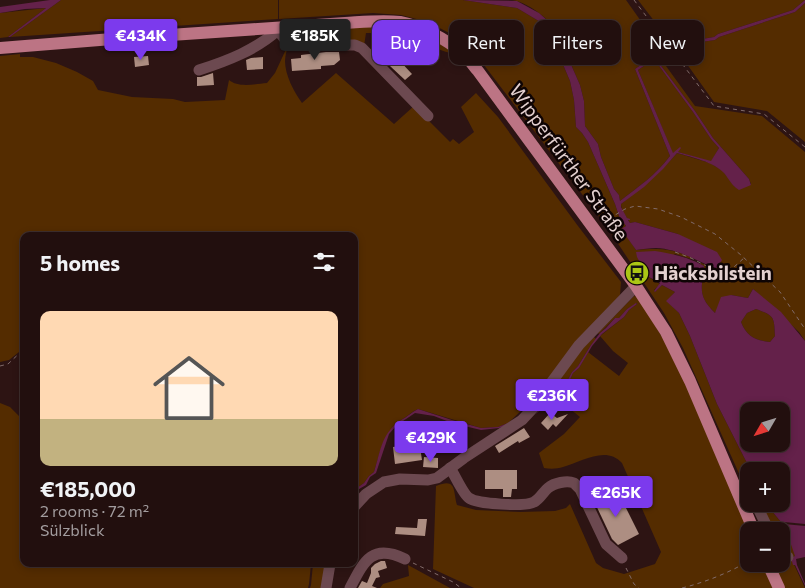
<!DOCTYPE html>
<meta charset="utf-8">
<style>
:root{--surface:#220f0e;--page:#2e1d1c;--text:#f1f3f6;--muted:#a29c9e;--line:#3f2f2e;--accent:#7c3aed}
body{margin:0;font-family:Commissioner,sans-serif;background:var(--page);color:var(--text);height:100vh;display:flex;flex-direction:column;font-size:19px;white-space:nowrap}
*{box-sizing:border-box;margin:0}
p{font-size:16px;color:var(--muted)}
.icon{flex:none;width:28px;height:28px;fill:none;stroke:currentColor;stroke-width:2;stroke-linecap:round;stroke-linejoin:round}
.map{position:relative;flex:1;overflow:hidden}
.side{position:absolute;left:20px;top:232px;width:338px;height:335px;display:flex;flex-direction:column;background:var(--surface);border-radius:10px;box-shadow:0 2px 8px #0003,0 0 0 1px var(--line)}
.side>*{flex:none}
.hud{position:absolute;left:372px;top:20px;width:358px;height:45px;display:flex;gap:10px}
.needle{width:32px;rotate:231deg}
.tools{position:absolute;left:740px;top:402px;display:grid;gap:10px}
.tools a{display:grid;place-items:center;width:50px;height:50px;border-radius:10px;background:var(--surface);box-shadow:0 2px 8px #0003,0 0 0 1px var(--line);font-size:25px}
.price{position:absolute;translate:-50% -42px;padding:0 11px;border-radius:5px;background:var(--accent);color:#fff;font-size:16px;line-height:32px;filter:drop-shadow(0 1px 2px #0008)}
.price::after{content:'';position:absolute;left:50%;top:30px;width:15px;height:11px;margin-left:-8px;background:inherit;clip-path:polygon(0 0,100% 0,50% 100%)}
.price.selected{background:#222;color:#fff}
ul{padding:0;list-style:none}
li{display:grid;align-content:center;gap:10px;height:265px;padding:0 20px}
li+li{border-top:1px solid var(--line)}
li span{display:grid;place-items:center;height:155px;border-radius:10px;color:#555}
li>.icon{margin-inline-start:auto}
span .icon{width:90px;height:90px;fill:#fffc;stroke-width:1}
li b{font-size:21px}
h2{display:flex;justify-content:space-between;align-items:center;height:60px;padding:0 20px;font-size:21px}
.pill{padding:0 18px;border-radius:10px;background:var(--surface);box-shadow:0 2px 8px #0003,0 0 0 1px var(--line);font-size:18px;line-height:45px}
.pill.selected{background:var(--accent);color:#fff}
.map>svg:first-child{display:block}
</style>
<div class="map">
<svg width="805" height="588" viewBox="0 0 805 588">
<rect width="100%" height="100%" fill="#2d1413"/>
<g fill="#542c00">
<path d="M61 0H278V19L10 37Z"/>
<path d="M279 0H463L517 8 542 23 550 34 570 81 574 100 576 127 582 133 588 142 615 204 619 216 626 226 622 229 636 250C659 248 671 249 692 257L691 259 675 254 647 276 660 284 654 290 655 292 662 285 675 292 667 301 679 313 690 336 717 404 751 471H749V486L745 487 683 348 664 313 607 227 484 65 455 36 428 22 401 15 373 13 279 19Z"/>
<path d="M512 0H626L660 48 655 52 654 56 635 69 670 156C656 175 638 187 620 201L619 195 614 189 601 157 598 144 585 126 584 101 580 85 566 53 568 44 567 40C554 25 532 3 512 0Z"/>
<path d="M638 0H805L793 10 718 34 714 37 672 44Z"/>
<path d="M805 3V142L767 111 714 102 674 46 715 40 719 37 795 12Z"/>
<path d="M46 8 8 37 0 38V13Z"/>
<path d="M370 25C403 27 427 32 454 54 441 51 432 46 420 42 402 34 385 33 366 33L364 46 348 40 305 38 303 42 290 38 288 33Z"/>
<path d="M288 45C287 50 285 56 285 61 285 75 294 92 302 103L336 73 394 124 414 106 450 142 453 139 459 144 474 132 461 107 476 93 498 117 578 226 621 282 620 295 536 397 508 423 498 427 481 428 418 409C411 412 407 417 401 420 382 434 381 451 374 472L369 476 364 483 354 490V236H24V348L9 360 0 362V56L20 54V57H33L56 63 77 72 93 81 98 90 132 97 173 99 185 102 225 100 229 80C238 88 255 84 267 83L275 73Z"/>
<path d="M661 51 666 66 695 106 762 116 805 152V341L799 332 753 289 748 298 731 295 715 313C697 295 702 290 704 266L700 264 701 263 716 269 678 234 635 222 630 223C627 217 621 211 621 204 642 187 659 174 677 153L710 163 723 171 735 187 751 184 749 179 713 138 695 111 656 59 657 53Z"/>
<path d="M654 59 693 112 711 139 719 148 711 162 678 152 673 154 638 70Z"/>
<path d="M634 296 638 297 674 357 749 532V564H762L773 588H474L433 569 436 486C457 477 453 491 457 505L476 510 520 512 555 511 566 508 570 504 596 563 603 568 624 574 655 564 661 552 622 463C606 445 581 462 563 467 557 469 550 469 544 468L539 453 564 434 580 417 554 396 560 390 567 387 573 373 579 368 588 352 619 376 628 363 613 351 600 336 624 317 629 310 637 304V303L627 309 619 318H615L599 334 598 333Z"/>
<path d="M756 309C775 316 774 317 775 336L770 342C755 340 747 337 741 322L747 313Z"/>
<path d="M594 337 596 339 591 345 578 366 572 372 565 385 552 394 549 392 583 348Z"/>
<path d="M0 403 10 407 24 421V564H311L309 584 308 588H0Z"/>
<path d="M759 504H766L781 522H784L796 556 791 558 805 588H782L771 564H781V561L791 558 786 544 781 543V531H771Z"/>
<path d="M313 564H327L323 588H310L311 585Z"/>
<path d="M408 565 450 588H380L383 584 409 576Z"/>
</g>
<g fill="#64214a" fill-rule="evenodd">
<path d="M50 0H61L10 37H8L46 8 25 9 0 13V7Z"/>
<path d="M463 0 517 1 539 13 547 20 567 40 568 44 566 53 580 85 584 101 585 126 598 144 601 157 614 189 619 195 620 201C638 187 656 175 670 156L635 69 654 56 655 52 660 49 661 51 657 54 656 59 695 111 713 138 749 179 751 185 739 190C732 186 729 179 724 173 714 162 691 157 677 153L663 169 644 187 621 204V207L627 218 630 219V220H628L630 223 635 222 678 234 717 252 722 260 716 269C696 260 678 249 656 248 650 248 643 249 636 250L621 229 626 226 619 216 615 204 588 142 582 133 576 127 574 100 570 81 550 34 542 23 517 8ZM654 59 693 112 711 139 719 148 711 161 678 152 681 148 680 147 673 153 638 70Z"/>
<path d="M805 0V3L795 12 719 37 715 40 674 46 672 44 714 37 718 34 793 10Z"/>
<path d="M655 251C673 254 688 257 704 266 702 289 697 295 715 313L721 297 731 295 748 298 753 289 781 312 805 341V524L784 522H781L766 504H781V471H751L717 404 690 336 679 313 666 301 675 292 662 285 655 292 654 291 660 283 647 276 637 257 636 252ZM756 309C775 316 774 317 775 336L770 342C755 340 747 337 741 322L747 313ZM749 411H781V444H749Z"/>
<path d="M636 303 637 304 629 310 624 317 602 334 592 346 579 368 573 373 567 387 560 390 535 415 552 394 565 385 572 372 578 366 591 345 600 333 606 328 615 318H619L627 309Z"/>
<path d="M418 409 452 420 481 428 498 427 508 423 506 426 499 428 481 430 452 423 434 416 415 413 397 425 389 434 376 473 370 477 366 485 354 492V490L364 483 369 476 374 472C381 450 381 434 401 420 407 417 412 412 418 409Z"/>
<path d="M784 524 805 526V557L796 559 797 565 805 584V586L795 565H793L791 558 795 556Z"/>
</g>
<g fill="#ad8e82">
<path d="M326 52H339L340 60 334 65 321 66V69L292 71 291 59 301 58V55Z"/>
<path d="M148 56 149 65 135 67 134 57Z"/>
<path d="M263 57V69L247 70 246 60 251 58Z"/>
<path d="M398 59 412 74 405 80 390 66Z"/>
<path d="M213 73 214 85 197 86V77H201Z"/>
<path d="M550 413 557 418 568 414 556 427 553 424 548 430 541 423Z"/>
<path d="M524 428 530 437 519 443 518 441 499 453 495 446Z"/>
<path d="M419 440 422 460 395 464 393 447 408 445 407 442Z"/>
<path d="M424 457 438 458V468L423 467Z"/>
<path d="M485 470H517V489H512L511 497H503V489H485Z"/>
<path d="M617 490 639 534 618 545 612 539 594 501Z"/>
<path d="M418 519H427L425 536 395 534 396 527 417 528Z"/>
<path d="M381 561H385L387 568 378 571 380 577 376 578 372 586 377 588H358L362 581 367 583 371 573V568L375 564Z"/>
</g>
<g fill="none" stroke-linecap="round" stroke-linejoin="round">
<g stroke="#816b6a" stroke-width="1" stroke-dasharray="4 4" stroke-linecap="butt">
<path d="M634 0 714 106 764 114 805 147"/>
<path d="M602 223 625 209 635 206 658 209 681 217 715 234 741 255 780 292 805 329"/>
<path d="M675 252 691 258 716 271 734 267 744 258"/>
<path d="M0 366 8 364 24 349"/>
<path d="M413 563 453 582 461 588"/>
<path d="M626 568 634 584 639 588"/>
<path d="M682 588C706 582 728 573 749 561"/>
</g>
<g stroke="#6c4950" stroke-width="11">
<path d="M276 28 284 38 292 42 308 45H355L362 48 428 116"/>
<path d="M199 70C227 61 256 50 278 30"/>
<path d="M450 468C455 475 463 494 469 498 477 504 525 507 534 502 540 499 543 492 548 488 554 483 567 480 574 483 576 485 578 487 580 489L606 544 622 558"/>
<path d="M738 494 745 490 749 492"/>
<path d="M756 504 769 531"/>
<path d="M354 507 366 494 384 482 400 479 428 480 437 478 464 458 522 420 536 405 548 387 579 345 636 286"/>
<path d="M781 552 784 555 788 557"/>
<path d="M326 588 330 564"/>
<path d="M350 588C364 561 372 543 405 559"/>
</g>
<g stroke="#bc7484" stroke-width="12">
<path d="M0 48 112 39 345 23C363 22 382 20 400 22 422 26 446 39 462 53 468 58 473 65 478 71L636 286 666 332 690 381 754 531"/>
<path d="M768 564 779 588"/>
</g>
</g>
<defs>
<g id="bus-disc" transform="scale(1.25)"><circle r="9.5" fill="#abc615" stroke="#0e0404"/><path d="M-5-6H5V4H4V6H2V4H-2V6H-4V4H-5ZM-3.5-4V0h7V-4ZM-3.5 1.2v1.5H-2V1.2ZM2 1.2v1.5H3.5V1.2Z" fill="#111"/></g>
</defs>
<g fill-rule="evenodd">
<use href="#bus-disc" x="637" y="273"/>
</g>
<g text-anchor="middle" stroke-width="5" stroke-linejoin="round" paint-order="stroke">
<g font-size="19" fill="#e3d0cf" stroke="#0e0404">
<text transform="translate(569 162) rotate(54)" y="7">Wipperfürther Straße</text>
</g>
<g font-size="19" font-weight="bold" fill="#e3d0cf" stroke="#0e0404" text-anchor="start">
<text x="654" y="280">Häcksbilstein</text>
</g>
</g>
</svg>
<div class="tools">
<a><svg class="needle" viewBox="-14 -14 28 28"><path d="M0-13l5 13h-10z" fill="#e53935"/><path d="M0 13l5-13h-10z" fill="#a29c9e"/></svg></a>
<a>+</a>
<a>−</a>
</div>
<b class="price" style="left:141px;top:61px">€434K</b>
<b class="price selected" style="left:315px;top:61px">€185K</b>
<b class="price" style="left:552px;top:421px">€236K</b>
<b class="price" style="left:431px;top:463px">€429K</b>
<b class="price" style="left:616px;top:518px">€265K</b>
<div class="hud">
<a class="pill selected">Buy</a>
<a class="pill">Rent</a>
<a class="pill">Filters</a>
<a class="pill">New</a>
</div>
<section class="side">
<h2>5 homes<svg class="icon" aria-label="filters" viewBox="0 0 24 24"><path d="M4 7h16M4 17h16"/><circle cx="9" cy="7" r="2"/><circle cx="15" cy="17" r="2"/></svg></h2>
<ul>
<li><span style="background:linear-gradient(#ffd9b3 70%,#c2b280 0)"><svg class="icon" aria-label="home" viewBox="0 0 24 24"><path d="M3 11l9-7 9 7M6 9v11h12V9"/></svg></span><div><b>€185,000</b><p>2 rooms · 72 m²</p><p>Sülzblick</p></div></li>
</ul>
</section>
</div>
